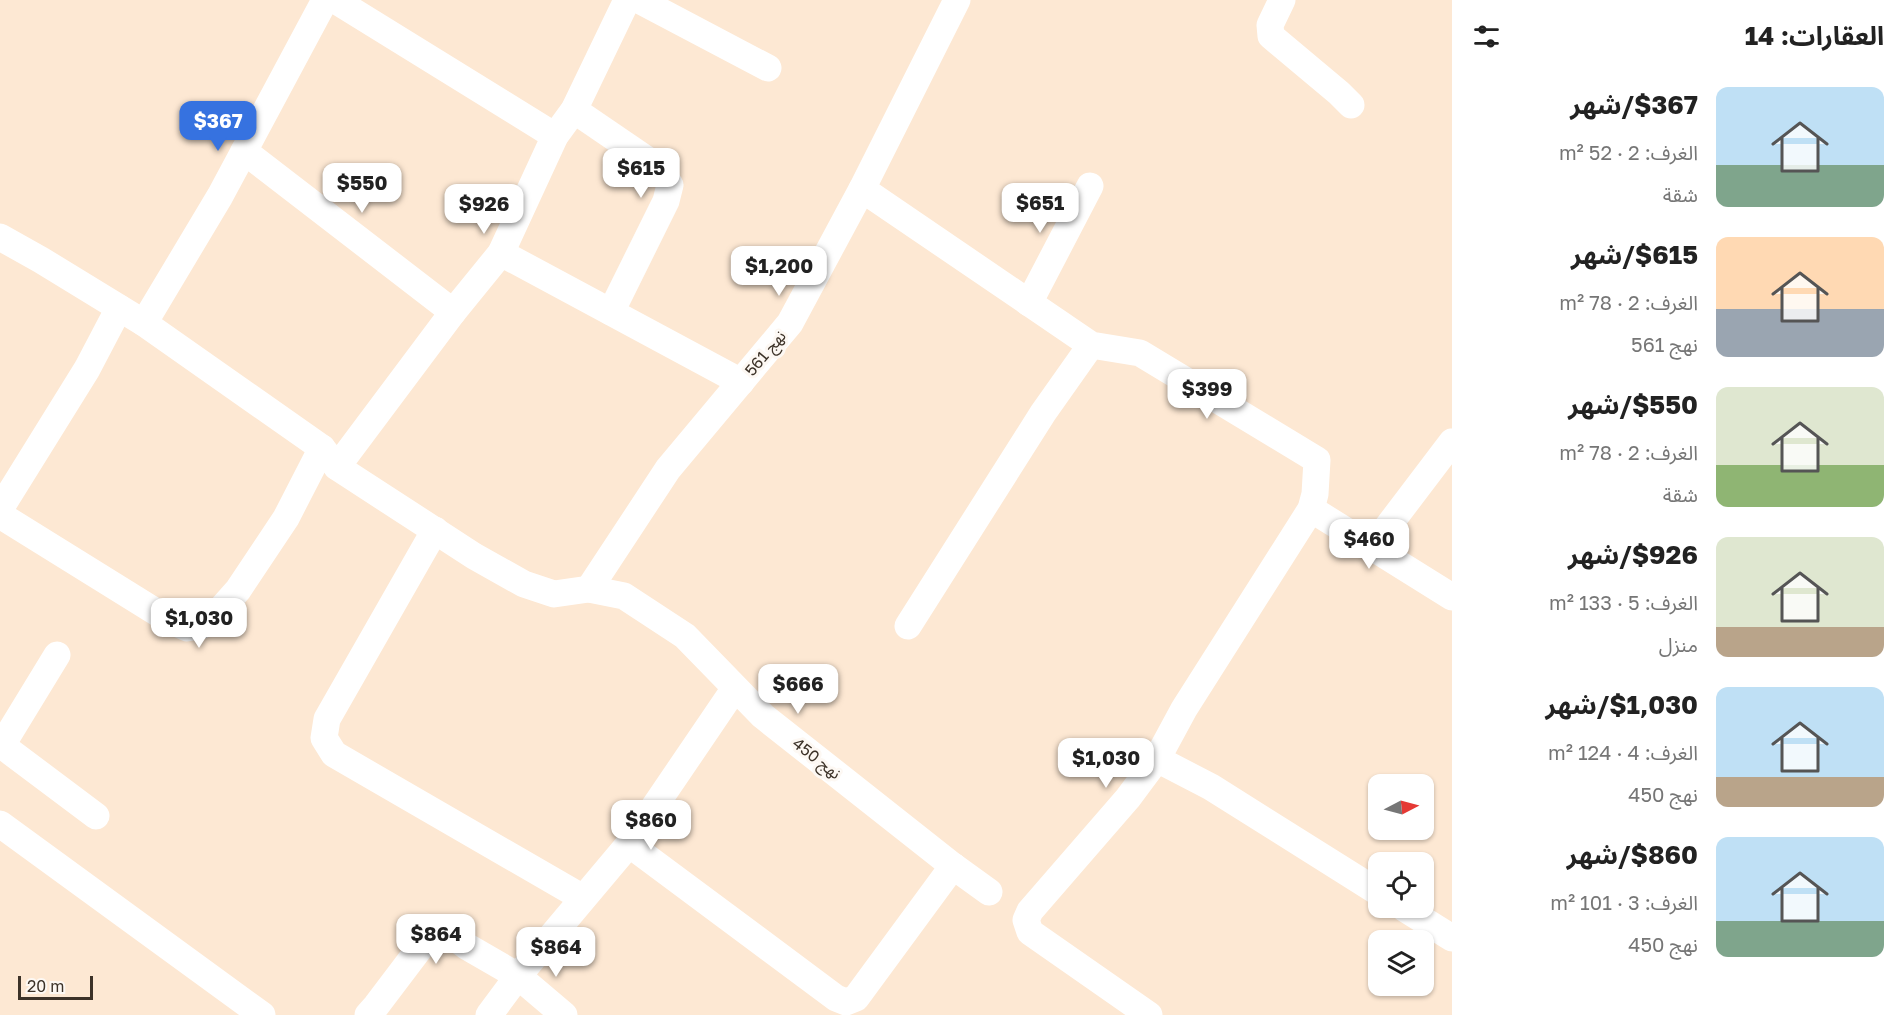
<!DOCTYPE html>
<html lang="ar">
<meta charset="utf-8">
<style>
:root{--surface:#fff;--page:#f6f6f6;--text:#222;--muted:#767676;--accent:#3672e0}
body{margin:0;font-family:"Golos Text","Noto Sans Arabic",sans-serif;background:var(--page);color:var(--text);direction:rtl;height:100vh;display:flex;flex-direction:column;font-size:22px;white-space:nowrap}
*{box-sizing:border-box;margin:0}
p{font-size:20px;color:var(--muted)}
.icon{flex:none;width:33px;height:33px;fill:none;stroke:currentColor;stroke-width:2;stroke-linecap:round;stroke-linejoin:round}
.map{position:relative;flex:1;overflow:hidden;direction:ltr}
.sheet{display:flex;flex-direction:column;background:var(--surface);width:450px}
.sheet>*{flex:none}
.needle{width:39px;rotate:84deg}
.fabs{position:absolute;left:1368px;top:774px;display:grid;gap:12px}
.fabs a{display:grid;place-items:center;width:66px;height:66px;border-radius:12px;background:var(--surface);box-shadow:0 2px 4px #0004;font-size:30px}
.scale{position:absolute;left:18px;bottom:15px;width:75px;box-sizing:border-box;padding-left:6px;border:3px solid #3c3228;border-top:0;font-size:16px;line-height:21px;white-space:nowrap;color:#3c3228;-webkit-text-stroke:4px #fdf8f3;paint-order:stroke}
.price{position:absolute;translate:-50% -51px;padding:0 14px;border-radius:12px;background:#fff;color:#222;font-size:20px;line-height:39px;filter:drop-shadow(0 2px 3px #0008)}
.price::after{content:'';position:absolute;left:50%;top:36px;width:18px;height:14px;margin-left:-9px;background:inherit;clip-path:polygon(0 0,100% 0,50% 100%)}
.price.current{background:var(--accent);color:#fff}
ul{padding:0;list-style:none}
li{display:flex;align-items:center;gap:18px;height:150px;padding:0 18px}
li span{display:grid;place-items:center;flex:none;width:168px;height:120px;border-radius:12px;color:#555}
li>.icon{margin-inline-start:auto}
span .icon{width:72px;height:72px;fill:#fffc;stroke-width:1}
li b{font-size:26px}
h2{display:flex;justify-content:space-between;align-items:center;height:72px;padding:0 18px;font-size:26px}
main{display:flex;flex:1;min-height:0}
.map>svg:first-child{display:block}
</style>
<main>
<section class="sheet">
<h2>العقارات: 14<svg class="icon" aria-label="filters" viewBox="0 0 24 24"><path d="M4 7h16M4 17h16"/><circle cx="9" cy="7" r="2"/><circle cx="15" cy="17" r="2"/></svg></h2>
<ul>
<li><span style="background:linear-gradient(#bfe0f5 65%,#7fa58c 0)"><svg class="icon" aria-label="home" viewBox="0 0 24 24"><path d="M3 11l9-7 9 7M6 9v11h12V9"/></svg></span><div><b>$367/شهر</b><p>الغرف: 2 · 52 m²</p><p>شقة</p></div></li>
<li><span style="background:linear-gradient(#ffd9b3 60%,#9aa5b1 0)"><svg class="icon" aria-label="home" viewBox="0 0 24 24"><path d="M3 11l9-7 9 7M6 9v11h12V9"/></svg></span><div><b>$615/شهر</b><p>الغرف: 2 · 78 m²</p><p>نهج 561</p></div></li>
<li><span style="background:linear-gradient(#dfe7d0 65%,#8fb573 0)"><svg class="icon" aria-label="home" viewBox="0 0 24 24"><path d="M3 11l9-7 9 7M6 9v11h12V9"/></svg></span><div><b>$550/شهر</b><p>الغرف: 2 · 78 m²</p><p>شقة</p></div></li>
<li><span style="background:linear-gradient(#dfe7d0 75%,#b9a48a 0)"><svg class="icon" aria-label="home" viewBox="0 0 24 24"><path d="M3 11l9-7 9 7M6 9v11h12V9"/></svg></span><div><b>$926/شهر</b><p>الغرف: 5 · 133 m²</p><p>منزل</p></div></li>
<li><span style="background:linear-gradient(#bfe0f5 75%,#b9a48a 0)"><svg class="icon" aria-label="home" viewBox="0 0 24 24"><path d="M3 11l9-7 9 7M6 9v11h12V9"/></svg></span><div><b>$1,030/شهر</b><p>الغرف: 4 · 124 m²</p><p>نهج 450</p></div></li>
<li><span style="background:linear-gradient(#bfe0f5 70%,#7fa58c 0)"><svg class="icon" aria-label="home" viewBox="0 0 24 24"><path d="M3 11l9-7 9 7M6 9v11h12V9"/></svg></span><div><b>$860/شهر</b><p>الغرف: 3 · 101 m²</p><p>نهج 450</p></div></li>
</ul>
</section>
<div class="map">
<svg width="1452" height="1015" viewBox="0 0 1452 1015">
<rect width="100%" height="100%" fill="#fde8d3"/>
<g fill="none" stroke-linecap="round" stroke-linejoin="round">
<g stroke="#fff" stroke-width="27">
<path d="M335 0 555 136"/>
<path d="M639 0 768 68"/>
<path d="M1282 0 1270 25 1271 36 1339 93 1351 105"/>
<path d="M574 110 659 168 670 185 666 201 611 312"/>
<path d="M244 151 453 312"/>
<path d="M862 189 1091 345 1140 353 1317 460 1315 494 1311 509 1184 709 1157 759"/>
<path d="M0 237 41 260 144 323 322 448 337 467 474 556 524 584 554 594 589 589 624 596 685 636 763 716 953 866 989 892"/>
<path d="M501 253 741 382"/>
<path d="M1029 303 1090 186"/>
<path d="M144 323 220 196 325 0"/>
<path d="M337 467 453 312 501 253 555 136 574 110 627 0"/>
<path d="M0 509 87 369 119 308"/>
<path d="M1311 509 1452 597"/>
<path d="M0 515 169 620 187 628 201 626 222 608 238 590 286 518 322 448"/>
<path d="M435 530 327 719 324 738 334 754 583 898"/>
<path d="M1373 546 1452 442"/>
<path d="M589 589 668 469 790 323 862 189 957 0"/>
<path d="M908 626 1043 413 1091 345"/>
<path d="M0 744 96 816"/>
<path d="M2 745 57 655"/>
<path d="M0 824 262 1015"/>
<path d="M629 844 836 998 846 1002 856 998 953 866"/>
<path d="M1404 908 1452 938"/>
<path d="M368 1015 376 1006 429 936 437 932H447L466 946 518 976 564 1015"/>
<path d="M489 1015 518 976 629 844 735 688"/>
<path d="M1149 1015 1030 932 1026 920 1030 911 1128 798 1157 759 1211 787 1378 892"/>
</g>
</g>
<g text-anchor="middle" stroke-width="6" stroke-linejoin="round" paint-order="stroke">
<g font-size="16" fill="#3c3228" stroke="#fdf8f3">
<text transform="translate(765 353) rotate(-50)" y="6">نهج 561</text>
<text transform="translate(817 758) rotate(38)" y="6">نهج 450</text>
</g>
</g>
</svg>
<div class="fabs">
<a><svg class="needle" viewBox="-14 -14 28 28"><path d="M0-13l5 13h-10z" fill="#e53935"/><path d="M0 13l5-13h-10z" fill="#767676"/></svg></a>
<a><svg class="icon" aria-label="locate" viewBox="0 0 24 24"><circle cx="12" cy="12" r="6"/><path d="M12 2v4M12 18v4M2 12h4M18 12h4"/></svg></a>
<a><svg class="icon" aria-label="layers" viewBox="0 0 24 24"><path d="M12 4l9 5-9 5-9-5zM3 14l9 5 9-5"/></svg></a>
</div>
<div class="scale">20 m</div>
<b class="price current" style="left:218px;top:152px">$367</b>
<b class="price" style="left:641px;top:199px">$615</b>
<b class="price" style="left:362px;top:214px">$550</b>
<b class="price" style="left:1040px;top:234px">$651</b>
<b class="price" style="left:484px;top:235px">$926</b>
<b class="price" style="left:779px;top:297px">$1,200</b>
<b class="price" style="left:1207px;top:420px">$399</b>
<b class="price" style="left:1369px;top:570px">$460</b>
<b class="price" style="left:199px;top:649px">$1,030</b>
<b class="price" style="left:798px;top:715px">$666</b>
<b class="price" style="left:1106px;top:789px">$1,030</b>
<b class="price" style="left:651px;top:851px">$860</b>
<b class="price" style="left:436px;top:965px">$864</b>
<b class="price" style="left:556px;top:978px">$864</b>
</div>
</main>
